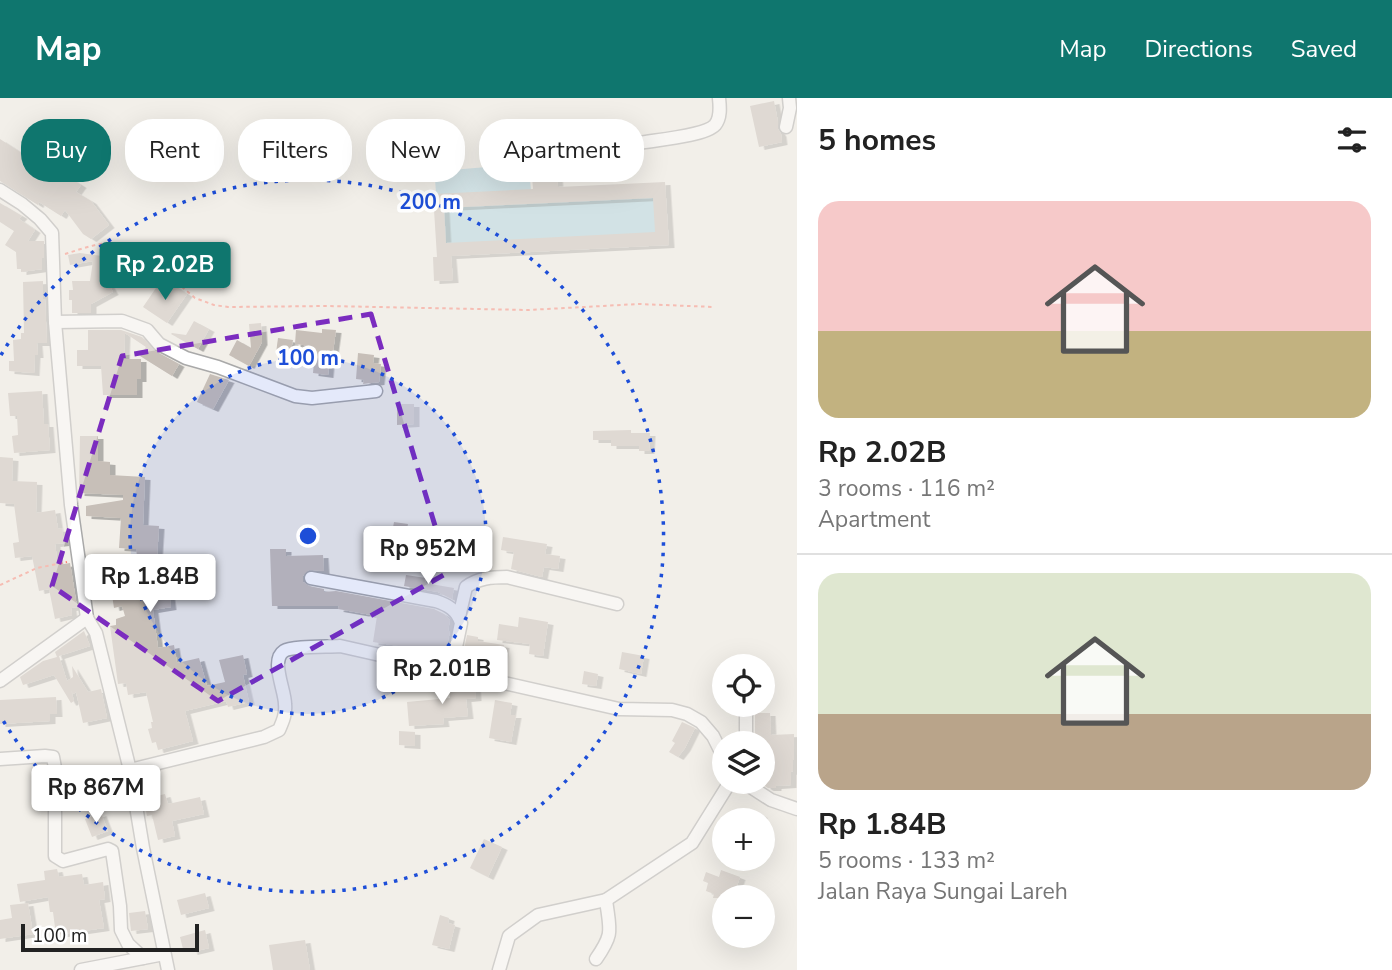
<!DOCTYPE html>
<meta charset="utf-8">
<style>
:root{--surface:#fff;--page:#f2f2f2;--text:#222;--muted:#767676;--line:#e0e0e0;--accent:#0f766e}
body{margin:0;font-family:"Nunito Sans",sans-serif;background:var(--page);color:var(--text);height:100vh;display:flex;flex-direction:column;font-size:26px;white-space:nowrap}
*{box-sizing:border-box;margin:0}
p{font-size:23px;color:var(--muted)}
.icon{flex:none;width:38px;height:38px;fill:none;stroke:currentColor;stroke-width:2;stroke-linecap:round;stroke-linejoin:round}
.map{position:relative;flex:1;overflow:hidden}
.details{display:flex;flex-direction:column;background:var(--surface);width:595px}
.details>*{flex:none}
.banner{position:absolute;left:21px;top:21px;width:665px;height:63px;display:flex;gap:14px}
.buttons{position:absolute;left:712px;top:556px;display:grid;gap:14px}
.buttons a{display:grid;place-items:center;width:63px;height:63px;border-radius:50%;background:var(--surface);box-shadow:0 7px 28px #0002;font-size:35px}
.scale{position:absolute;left:21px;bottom:18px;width:178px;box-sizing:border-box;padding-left:7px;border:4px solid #222;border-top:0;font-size:19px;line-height:24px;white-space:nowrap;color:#222;-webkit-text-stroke:5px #fff;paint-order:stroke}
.price{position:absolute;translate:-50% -60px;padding:0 16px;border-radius:7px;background:#fff;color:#222;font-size:23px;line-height:46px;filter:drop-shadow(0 2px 4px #0008)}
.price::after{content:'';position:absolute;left:50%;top:42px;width:21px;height:16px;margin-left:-10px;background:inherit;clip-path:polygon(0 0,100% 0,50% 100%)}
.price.active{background:var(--accent);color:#fff}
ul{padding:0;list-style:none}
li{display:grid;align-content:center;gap:14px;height:371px;padding:0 21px}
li+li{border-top:2px solid var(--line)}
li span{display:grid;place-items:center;height:217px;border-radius:21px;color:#555}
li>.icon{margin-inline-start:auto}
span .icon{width:126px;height:126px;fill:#fffc;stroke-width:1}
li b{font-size:30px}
h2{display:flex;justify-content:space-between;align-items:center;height:84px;padding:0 21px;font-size:30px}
.chip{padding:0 24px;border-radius:28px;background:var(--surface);box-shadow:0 7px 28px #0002;font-size:24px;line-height:63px}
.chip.active{background:var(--accent);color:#fff}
header{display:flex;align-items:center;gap:42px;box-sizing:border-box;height:98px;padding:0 35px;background:var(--accent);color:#fff}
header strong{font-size:33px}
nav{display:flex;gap:38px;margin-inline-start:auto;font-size:24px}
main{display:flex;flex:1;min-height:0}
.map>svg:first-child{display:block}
</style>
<header>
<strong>Map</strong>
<nav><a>Map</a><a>Directions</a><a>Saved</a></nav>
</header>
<main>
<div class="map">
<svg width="797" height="872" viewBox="0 0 797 872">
<defs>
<filter id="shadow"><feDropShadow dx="5.5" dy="3" stdDeviation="0" flood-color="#0004"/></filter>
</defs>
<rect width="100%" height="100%" fill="#f2efe9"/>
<path fill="#aad3df" d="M523 66 529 69 531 93 656 98 657 136 448 149 439 142 435 80 440 73Z"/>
<g fill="#c7bfb8" fill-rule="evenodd" filter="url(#shadow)">
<path d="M774 3 778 24V31L781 36 782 44 759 49 750 8Z"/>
<path d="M571 25 572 31 609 29 610 45 555 48 558 89 665 84 669 147 451 158 453 182 434 183 433 159H437L433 96 533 91 531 66 539 65 538 45 518 46 517 32 537 31V27ZM653 100 655 134 446 145 444 110Z"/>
<path d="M0 41 23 56 24 53 40 64 38 68 58 80 61 74 81 87 76 94 91 103 109 127 91 141 83 136 65 112 61 118 39 104 38 107 0 83Z"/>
<path d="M0 105 22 118 19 121 35 132 28 143H44V160H42V171L21 174V171H17L16 154 5 147 14 133 0 124Z"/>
<path d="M80 155 116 160 114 174 101 172 113 194 91 206V215H72V202H69V192H73L72 183H90L93 163 70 167 68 157Z"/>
<path d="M43 183V201H45L47 245H37L38 257H35L34 275 9 273V263H14L13 242 21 241V235H24L23 184Z"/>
<path d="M172 186 187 196 167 225 143 209 158 187 168 191Z"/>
<path d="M194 223 209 231 198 251 171 236 172 235 186 237Z"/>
<path d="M261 225 262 244 249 268 229 257 237 242 251 250 249 226Z"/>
<path d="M322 231 336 232 333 254H330L328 277 313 275 315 252H312V248L295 246 296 232 322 235Z"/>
<path d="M88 232H121L142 239 155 253 179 266 172 278 140 258 146 249 125 235 124 261H141V281H137V297H103L101 268H77V252H88Z"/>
<path d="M278 240 293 242 290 257 276 255Z"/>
<path d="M358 255 374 257 373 265 381 266 379 284 363 286 364 282 356 281Z"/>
<path d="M210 276 229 282 213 311 197 304Z"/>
<path d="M42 293 44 326H48L50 352 14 355 12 338 18 337 17 318H10L8 295Z"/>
<path d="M397 306H414V326L397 327Z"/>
<path d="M631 332V335H650L649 353H639V348H611V342H593V333Z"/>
<path d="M80 338H98V363L110 364V377L145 379 143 427 159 428 157 461H160L164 494H169L171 509 153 512 158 550 174 547 177 565 199 560 207 588 225 584 219 562 243 557 247 576 243 577 249 604 228 609 226 603 185 613 193 643 158 652 156 644 152 645 148 631 152 630 151 624H153L146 594 128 597 126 585 118 586 110 528 116 527V521L125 518 122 508 114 510 112 497 109 498 106 475 139 471 136 451 119 450 121 420 86 418V408L123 402V397L79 395Z"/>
<path d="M0 359 13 360 12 383 37 384 36 415 55 412 58 431 62 430 64 445 55 446 58 467 70 465 77 509 71 510 72 517 55 521 49 491 39 493 32 458 15 460 13 445 19 444 14 406 0 405Z"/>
<path d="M394 424 408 426 405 442 391 440Z"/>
<path d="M503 439 547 446 545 456 560 458 558 471 544 469 542 479 511 471 514 454 501 452Z"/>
<path d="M270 451H286V458L323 457 324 473 309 472 303 478V484L309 488 324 491V494L336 493 434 511 444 516 450 522 448 533H450L445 558 418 551 373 544 377 518 338 511 339 508H272Z"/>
<path d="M406 477 426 480 425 485 454 490 452 501 438 494 404 488Z"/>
<path d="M519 519 548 524 543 558 529 556 530 546 497 542 499 526 518 529Z"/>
<path d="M84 533 90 548 59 558 67 583 73 579 72 568 88 594 101 591 107 620 83 625 76 594 73 596 71 592 74 603 71 605 54 577 23 587 20 579 43 563 57 559 55 554Z"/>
<path d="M467 537 478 539V543L504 547 500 570 479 566V564L462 561Z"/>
<path d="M622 554 644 558 641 576 619 571Z"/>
<path d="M584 573 598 576 596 588 582 586Z"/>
<path d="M457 583 475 587 476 600 466 601 468 618 443 620 444 626 409 628 407 604 450 600 449 587 457 586Z"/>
<path d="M56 599 57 616H50V623L0 626V602Z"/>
<path d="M495 602 512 605 510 617H516L511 644 489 640Z"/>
<path d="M755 615H770L771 637 794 636V662H793V673L791 674V687L776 688V690H768L765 688 764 676H763V646H757V641H755Z"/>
<path d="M682 624 695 630 685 650 678 659 669 654 675 645 672 643Z"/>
<path d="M399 633 415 634V648L399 647Z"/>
<path d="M165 696 168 706 200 699 204 716 172 723 175 738 158 742 152 717 147 718 144 701Z"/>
<path d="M746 711 752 715 754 712 762 717 760 720 764 723H738Z"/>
<path d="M101 715 108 733 92 739 85 721Z"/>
<path d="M484 741 502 749 488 779 470 770Z"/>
<path d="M57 771 59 779 82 776 84 787 103 784 105 801 99 802 104 830 56 837 53 814H50L48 799 20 804 17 786 45 782 44 773Z"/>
<path d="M721 772 740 779 736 791 758 798V800H713L714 796 706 793 708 785 703 783 706 774 719 779Z"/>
<path d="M205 795 209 810 181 817 177 802Z"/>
<path d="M28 805 33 836 0 841V822L12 820 10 807Z"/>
<path d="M145 813 148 831 131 833 129 815Z"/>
<path d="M440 817 449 820 448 825 455 827 449 851 432 847Z"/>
<path d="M205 832 209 850 192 854 191 849 183 851 180 839Z"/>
<path d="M305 842 310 872H273L269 847Z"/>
</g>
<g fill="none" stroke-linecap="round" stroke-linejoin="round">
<g stroke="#a9a9a9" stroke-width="15">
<g id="minor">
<path d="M786 29 790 10 789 0"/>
<path d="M639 45C655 42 705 38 715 27 721 20 720 9 719 0"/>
<path d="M0 92 22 106 40 121 52 135 55 224 71 407 87 520 96 535 130 672 143 750 168 872"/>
<path d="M55 224 122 223 147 232 159 246 186 260 218 269 295 298 312 300 376 293"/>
<path d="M311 480 436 503C448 507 457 512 461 525L451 573"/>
<path d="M459 519 466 489C478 480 492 479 507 479L617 506"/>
<path d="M0 583 87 520"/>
<path d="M746 610V646"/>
<path d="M0 661 45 658 53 659 55 670V758L63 763 108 751 112 753 120 808 121 832 128 846 143 860"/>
<path d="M130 672 264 639 279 632C283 623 286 616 285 606 285 592 270 562 284 553 292 548 329 549 340 548L619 611 672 612 687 616 701 624 713 638 724 660"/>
<path d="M743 684 771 702 797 711"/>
<path d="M596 861C614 835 610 833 606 802"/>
<path d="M81 872 164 856"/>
<path d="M499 872 509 838 538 817 606 802 692 745 730 684"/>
</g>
</g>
<g stroke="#fa8072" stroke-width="2" stroke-dasharray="3.5 3.5" stroke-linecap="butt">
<path d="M65 156C88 149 113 138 137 151L195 200 214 207 228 209 327 208 528 212 639 206 714 209"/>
<path d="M0 487 37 470 67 464"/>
</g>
<use href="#minor" stroke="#fff" stroke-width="12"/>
</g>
<path d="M0 0H797V872H0ZM371 216 449 474 218 603 52 488 122 258Z" fill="#f2efe9" fill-opacity=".55" fill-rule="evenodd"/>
<path fill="none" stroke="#7b2cbf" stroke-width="5" stroke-dasharray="14 9" stroke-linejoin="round" d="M371 216 449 474 218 603 52 488 122 258Z"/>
<circle cx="308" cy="438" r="178" fill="#1d4ed8" fill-opacity=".12"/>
<g fill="none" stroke="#1d4ed8" stroke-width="3.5" stroke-dasharray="3.5 7">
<circle cx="308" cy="438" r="178"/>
<path d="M1 257A356 356 0 1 1 1 619"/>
</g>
<circle cx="308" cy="438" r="10" fill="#1d4ed8" stroke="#fff" stroke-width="3.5"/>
<g font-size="21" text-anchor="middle" font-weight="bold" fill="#1d4ed8" stroke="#fff" stroke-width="7" stroke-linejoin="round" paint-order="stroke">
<text x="430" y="111">200 m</text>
<text x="308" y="267">100 m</text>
</g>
</svg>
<div class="buttons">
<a><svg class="icon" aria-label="locate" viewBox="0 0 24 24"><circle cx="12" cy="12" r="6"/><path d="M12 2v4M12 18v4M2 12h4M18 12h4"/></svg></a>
<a><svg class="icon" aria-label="layers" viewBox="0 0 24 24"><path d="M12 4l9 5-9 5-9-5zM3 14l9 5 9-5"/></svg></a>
<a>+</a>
<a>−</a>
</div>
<div class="scale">100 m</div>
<b class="price active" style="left:165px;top:204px">Rp 2.02B</b>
<b class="price" style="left:428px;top:488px">Rp 952M</b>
<b class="price" style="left:150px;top:516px">Rp 1.84B</b>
<b class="price" style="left:442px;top:608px">Rp 2.01B</b>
<b class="price" style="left:96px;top:727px">Rp 867M</b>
<div class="banner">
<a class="chip active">Buy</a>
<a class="chip">Rent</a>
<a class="chip">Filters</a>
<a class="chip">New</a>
<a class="chip">Apartment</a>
</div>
</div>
<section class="details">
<h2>5 homes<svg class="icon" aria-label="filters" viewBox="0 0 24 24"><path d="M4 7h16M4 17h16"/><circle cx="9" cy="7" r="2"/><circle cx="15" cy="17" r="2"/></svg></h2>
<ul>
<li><span style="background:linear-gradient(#f6c9c9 60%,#c2b280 0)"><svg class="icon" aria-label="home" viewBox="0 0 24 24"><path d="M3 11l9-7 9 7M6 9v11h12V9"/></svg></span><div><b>Rp 2.02B</b><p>3 rooms · 116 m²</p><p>Apartment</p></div></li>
<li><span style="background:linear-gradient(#dfe7d0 65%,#b9a48a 0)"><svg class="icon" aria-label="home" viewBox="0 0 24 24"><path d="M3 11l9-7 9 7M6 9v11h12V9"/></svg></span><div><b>Rp 1.84B</b><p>5 rooms · 133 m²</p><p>Jalan Raya Sungai Lareh</p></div></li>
</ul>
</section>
</main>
